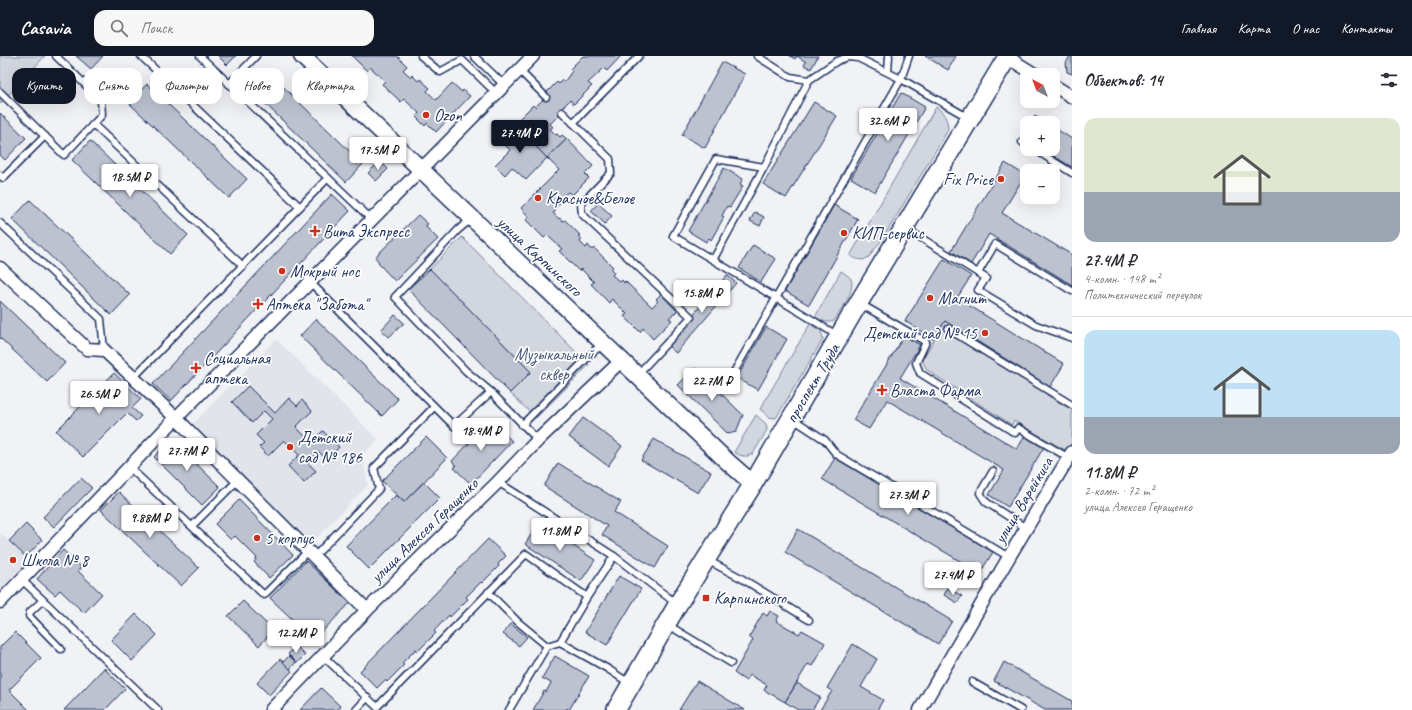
<!DOCTYPE html>
<html lang="ru">
<meta charset="utf-8">
<style>
:root{--surface:#fff;--page:#f7f7f7;--text:#2b2b33;--muted:#7c7c81;--line:#e1e1e2;--accent:#111827}
body{margin:0;font-family:Caveat,sans-serif;background:var(--page);color:var(--text);height:100vh;display:flex;flex-direction:column;font-size:15px;white-space:nowrap}
*{box-sizing:border-box;margin:0}
p{font-size:13px;color:var(--muted)}
.icon{flex:none;width:22px;height:22px;fill:none;stroke:currentColor;stroke-width:2;stroke-linecap:round;stroke-linejoin:round}
.map{position:relative;flex:1;overflow:hidden}
.details{display:flex;flex-direction:column;background:var(--surface);width:340px}
.details>*{flex:none}
.top-card{position:absolute;left:12px;top:12px;width:380px;height:36px;display:flex;gap:8px}
.needle{width:26px;rotate:318deg}
.tools{position:absolute;left:1020px;top:12px;display:grid;gap:8px}
.tools a{display:grid;place-items:center;width:40px;height:40px;border-radius:8px;background:var(--surface);box-shadow:0 4px 16px #0002;font-size:20px}
.price{position:absolute;translate:-50% -34px;padding:0 9px;border-radius:4px;background:#fff;color:#222;font-size:13px;line-height:26px;filter:drop-shadow(0 1px 2px #0008)}
.price::after{content:'';position:absolute;left:50%;top:24px;width:12px;height:9px;margin-left:-6px;background:inherit;clip-path:polygon(0 0,100% 0,50% 100%)}
.price.current{background:var(--accent);color:#fff}
ul{padding:0;list-style:none}
li{display:grid;align-content:center;gap:8px;height:212px;padding:0 12px}
li+li{border-top:1px solid var(--line)}
li span{display:grid;place-items:center;height:124px;border-radius:12px;color:#555}
li>.icon{margin-inline-start:auto}
span .icon{width:72px;height:72px;fill:#fffc;stroke-width:1}
li b{font-size:17px}
h2{display:flex;justify-content:space-between;align-items:center;height:48px;padding:0 12px;font-size:17px}
.pill{padding:0 14px;border-radius:12px;background:var(--surface);box-shadow:0 4px 16px #0002;font-size:14px;line-height:36px}
.pill.current{background:var(--accent);color:#fff}
header{display:flex;align-items:center;gap:24px;box-sizing:border-box;height:56px;padding:0 20px;background:var(--accent);color:#fff}
header strong{font-size:19px}
nav{display:flex;gap:22px;margin-inline-start:auto;font-size:14px}
.search{width:280px;height:36px;background:var(--page);display:flex;align-items:center;gap:10px;box-sizing:border-box;padding:0 14px;border-radius:12px;color:var(--muted);font-size:15px}
main{display:flex;flex:1;min-height:0}
.map>svg:first-child{display:block}
</style>
<header>
<strong>Casavia</strong>
<div class="search"><svg class="icon" aria-label="search" viewBox="0 0 24 24"><circle cx="10" cy="10" r="6"/><path d="M15 15l6 6"/></svg>Поиск</div>
<nav><a>Главная</a><a>Карта</a><a>О нас</a><a>Контакты</a></nav>
</header>
<main>
<div class="map">
<svg width="1072" height="654" viewBox="0 0 1072 654">
<rect width="100%" height="100%" fill="#f1f2f5"/>
<filter id="ink" filterUnits="userSpaceOnUse"><feTurbulence type="fractalNoise" baseFrequency=".025" numOctaves="2"/><feDisplacementMap in="SourceGraphic" scale="8" xChannelSelector="R" yChannelSelector="G"/><feConvolveMatrix kernelMatrix="1 2 1 2 8 2 1 2 1" color-interpolation-filters="sRGB"/></filter>
<g filter="url(#ink)">
<g fill="#e1e4ea">
<path d="M276 283 378 383 362 400 368 429 310 489 190 371Z"/>
<path d="M0 477 26 501V507L0 534Z"/>
</g>
<g fill="#d2d6df" stroke="#76829e">
<path d="M0 0H45L0 48Z"/>
<path d="M936 51C944 56 948 64 948 74L885 179 869 201 863 204 856 203 850 200Z"/>
<path d="M462 181 589 309 536 362 510 337 531 316 430 213Z"/>
<path d="M841 215C844 217 849 220 851 223 856 234 840 255 834 265 827 268 821 264 815 261Z"/>
<path d="M945 265 1050 331 1047 339 1072 354V386L1067 394 1061 392 1014 365 1012 369 927 314 922 304Z"/>
<path d="M810 268 821 275 823 283 776 362 769 361 760 353Z"/>
<path d="M756 359 766 368 767 374 753 398C746 402 740 400 734 396Z"/>
</g>
<g fill="#bcc2d0" stroke="#1b2f5e">
<path d="M76 0H103L91 13Z"/>
<path d="M218 0H236L227 9Z"/>
<path d="M352 0H397L407 10 403 14 411 21 412 19 418 25 420 23 430 32 427 35 436 44 452 27 462 36 463 34 470 40 436 76 427 67 425 70 416 61 419 57 404 43 401 46 382 28 385 25 370 11 367 15Z"/>
<path d="M583 0H621L607 15 604 12 588 27 592 30 574 48 570 44 562 52 564 54 550 68 553 71 550 73 556 79 557 78 560 81 562 79 567 83 547 102 514 68 533 49 535 51 548 39 546 37 557 26 559 28 562 24 564 26 567 22 572 15 570 13Z"/>
<path d="M790 0H818L811 13 804 9 806 6 797 0 795 3Z"/>
<path d="M925 0H956L948 14Z"/>
<path d="M1070 0H1072V18L1067 16 1066 7Z"/>
<path d="M722 6 745 18 705 92 682 79Z"/>
<path d="M267 15 363 108 346 126 250 33Z"/>
<path d="M147 28 247 123 229 142 129 47Z"/>
<path d="M901 37 925 51 875 136 851 122Z"/>
<path d="M814 46 837 60 786 142 763 128Z"/>
<path d="M0 57 26 82 5 104 0 99Z"/>
<path d="M1035 60 1046 67H1030Z"/>
<path d="M514 68 547 102 526 124 512 111 505 119 495 109 510 94 499 83Z"/>
<path d="M1053 71 1072 83V111L1042 93H1053Z"/>
<path d="M567 83 593 110 585 118 589 122 572 139 568 136 560 143 562 145 554 153 556 155 553 157 559 163 560 162 563 165 565 164 580 179 578 180 582 183 580 186 586 192 588 189 592 194 594 192 613 211 611 213 614 217 612 219 620 226 622 224 624 227 625 225 652 251 658 245 656 243 661 238 677 255 669 262 672 264 653 283 643 272 640 276 624 260 627 258 612 243 609 247 591 228 594 226 581 213 579 215 559 195 562 193 547 179 544 182 526 164 529 161 521 152 559 114 547 102Z"/>
<path d="M90 85 188 179 170 198 72 104Z"/>
<path d="M380 105 388 113 376 125 368 117Z"/>
<path d="M1005 107 1025 119 1002 157 1072 199V229L989 178 971 208 951 195Z"/>
<path d="M724 112 743 123 740 128 743 130 730 151 727 150 722 160 724 161 711 184 709 182 706 186 688 175Z"/>
<path d="M332 138 350 155 171 345 153 328Z"/>
<path d="M30 144 130 239 111 259 12 163Z"/>
<path d="M598 147 612 160 605 168 591 155Z"/>
<path d="M834 149 858 163 809 249 785 235Z"/>
<path d="M755 156 764 161 760 170 750 165Z"/>
<path d="M418 159 428 168 425 170 438 183 395 225 378 207 379 206 375 201Z"/>
<path d="M753 189 776 203 761 226 739 212Z"/>
<path d="M944 203 971 220 957 242 1064 308 1050 331 945 265 933 283 905 265Z"/>
<path d="M430 213 531 316 510 337 408 233Z"/>
<path d="M727 219 736 227 676 297 667 289Z"/>
<path d="M0 245 65 307 47 326 0 282Z"/>
<path d="M395 259 404 267 389 281 381 274Z"/>
<path d="M316 263 398 343 382 360 300 280Z"/>
<path d="M766 271 787 283 758 334 737 322Z"/>
<path d="M904 280 920 289 900 322 1017 393 1025 380 1044 391 1008 451 989 439 1004 414 887 344 869 373 853 364Z"/>
<path d="M695 312 743 359 736 376 728 378 678 329Z"/>
<path d="M114 317 141 343 132 352 141 360 136 365 127 357 83 401 56 375Z"/>
<path d="M248 330 275 357 289 342 297 350 302 344 312 355 296 371 311 386 323 375 339 391 327 404 319 396 308 407 316 415 304 427 288 410 299 399 284 384 268 400 259 391 264 387 256 379 272 363 264 355 252 367 232 346Z"/>
<path d="M493 362 502 371 499 373 512 385 471 428 454 412 456 410 452 405Z"/>
<path d="M583 362 622 390 608 410 569 381Z"/>
<path d="M426 381 447 402 404 446 382 425Z"/>
<path d="M171 383 220 431 202 449 154 401Z"/>
<path d="M654 383 711 416 698 437 641 404Z"/>
<path d="M835 402 993 496 980 517 822 423Z"/>
<path d="M558 407 621 446 614 456 668 490 655 512 602 479 607 470 544 430Z"/>
<path d="M81 422 92 432 54 471 43 461Z"/>
<path d="M424 426 440 442 369 513 346 490 396 439 404 446Z"/>
<path d="M119 436 199 512 181 530 101 454Z"/>
<path d="M239 444 293 499 269 522 254 506 257 502 235 480 231 484 215 468Z"/>
<path d="M539 467 595 504 581 525 525 488Z"/>
<path d="M26 468 42 484 26 501 9 485Z"/>
<path d="M798 473 952 565 938 588 785 496Z"/>
<path d="M488 483 506 500 498 508 499 510 482 527 481 526 466 541 468 543 450 561 449 559 434 575 436 577 418 595 416 593 402 607 404 609 387 626 385 624 377 632 360 615Z"/>
<path d="M63 494 81 511 78 515 102 538 84 557 60 534 55 539 37 523Z"/>
<path d="M306 505 350 547 314 584 270 542Z"/>
<path d="M619 520 641 533 607 589 585 576Z"/>
<path d="M948 532 962 540 957 547 944 539Z"/>
<path d="M243 545 273 574 259 590 228 560Z"/>
<path d="M770 555 779 560 776 565 799 578 802 574 825 587 812 610 808 608 785 646 764 634 767 629 750 619 746 625 734 617 753 584 749 581 763 557 767 560Z"/>
<path d="M136 558 157 579 132 605 111 584Z"/>
<path d="M511 568 527 581 519 590 503 578Z"/>
<path d="M15 576 41 602 9 634 29 654H0V591Z"/>
<path d="M853 588 877 603 861 631 883 644 877 654H820L832 635 827 632Z"/>
<path d="M296 590 305 599 297 607 288 598Z"/>
<path d="M289 600 296 606 290 613 283 606Z"/>
<path d="M555 600 589 620 569 654 567 652 566 654H533L544 635 546 636 551 627 542 622Z"/>
<path d="M280 603 292 615 269 639 257 627Z"/>
<path d="M1004 606 1072 645V654H1045L994 625Z"/>
<path d="M104 612 125 633 105 654H64Z"/>
<path d="M697 625 745 654H679Z"/>
<path d="M797 627 820 641 812 654H798L785 646Z"/>
<path d="M321 632 341 651 337 654H300Z"/>
</g>
<g fill="none" stroke-linecap="round" stroke-linejoin="round">
<g stroke="#1b2f5e" stroke-width="9">
<g id="service">
<path d="M141 0 300 151"/>
<path d="M200 0 371 163"/>
<path d="M421 0 440 16 462 4 496 37"/>
<path d="M474 0 504 29"/>
<path d="M757 0 790 21 809 24 837 5 848 1 858 2 901 23 969 62"/>
<path d="M519 14 546 41"/>
<path d="M888 16 889 0"/>
<path d="M229 28 256 0"/>
<path d="M0 36 64 99 102 59 101 44 56 0"/>
<path d="M562 56 610 103 611 117 581 148 582 158 691 261 637 319"/>
<path d="M573 67 639 0"/>
<path d="M93 68 243 210"/>
<path d="M1022 86 1027 89"/>
<path d="M1034 93 1072 117"/>
<path d="M764 111 713 204 803 258 838 280"/>
<path d="M0 119 3 122 45 80"/>
<path d="M471 163 458 174 395 241 466 315 491 336 538 384"/>
<path d="M0 167 101 263 104 294"/>
<path d="M905 172 986 222 978 234 1036 269 1072 282"/>
<path d="M713 204 673 180 716 103 764 111 809 24"/>
<path d="M978 217 995 188 1072 235"/>
<path d="M310 226 454 370 491 336"/>
<path d="M859 247 926 286 916 307 920 317 1015 377 1018 372 1069 402"/>
<path d="M948 273 1072 349"/>
<path d="M133 322 328 122"/>
<path d="M726 330 901 23 909 0"/>
<path d="M793 363 825 384 836 398 1009 501"/>
<path d="M522 369 594 295 604 288"/>
<path d="M129 411 264 539 309 494"/>
<path d="M993 415 980 437 986 446 1026 472"/>
<path d="M498 426 614 500 677 548"/>
<path d="M192 470 238 424"/>
<path d="M315 500 379 433 374 412 434 351"/>
<path d="M707 504 741 522 809 564"/>
<path d="M21 523 158 654"/>
<path d="M488 536 518 566 547 590 560 586"/>
<path d="M587 541 560 586 608 613 629 627"/>
<path d="M43 544 30 556 29 560 61 593"/>
<path d="M668 569 731 607"/>
<path d="M323 600 377 651 526 498 587 541 614 500"/>
<path d="M972 626 1021 654"/>
<path d="M356 654 367 642"/>
<path d="M509 654 547 590"/>
</g>
</g>
<g stroke="#1b2f5e" stroke-width="15">
<g id="minor">
<path d="M1007 1 1036 19"/>
<path d="M1053 29 1072 41"/>
<path d="M0 212 87 293 104 294 176 362 367 554"/>
<path d="M0 546 176 362 533 0"/>
<path d="M271 654 367 554 498 426 538 384 622 304"/>
<path d="M920 654 1009 501 1072 396"/>
</g>
</g>
<g stroke="#1b2f5e" stroke-width="19">
<path id="tertiary" d="M302 0 728 406 752 427"/>
</g>
<g stroke="#1b2f5e" stroke-width="21">
<path id="secondary" d="M616 654 678 548 750 433 859 246 1008 0"/>
</g>
<use href="#service" stroke="#fff" stroke-width="6"/>
<use href="#minor" stroke="#fff" stroke-width="12"/>
<use href="#tertiary" stroke="#fff" stroke-width="16"/>
<use href="#secondary" stroke="#fff" stroke-width="18"/>
</g>
</g>
<g fill="#c8321e" stroke="#fff" stroke-width="1.5">
<circle cx="426" cy="59" r="4"/>
<circle cx="1001" cy="123" r="4"/>
<circle cx="538" cy="142" r="4"/>
<path d="M313 169h4v4h4v4h-4v4h-4v-4h-4v-4h4z"/>
<circle cx="844" cy="177" r="4"/>
<circle cx="282" cy="215" r="4"/>
<circle cx="930" cy="242" r="4"/>
<path d="M256 242h4v4h4v4h-4v4h-4v-4h-4v-4h4z"/>
<circle cx="985" cy="277" r="4"/>
<path d="M194 306h4v4h4v4h-4v4h-4v-4h-4v-4h4z"/>
<path d="M880 328h4v4h4v4h-4v4h-4v-4h-4v-4h4z"/>
<circle cx="290" cy="391" r="4"/>
<circle cx="257" cy="482" r="4"/>
<circle cx="13" cy="504" r="4"/>
<rect x="702" y="538" width="8" height="8" rx="2"/>
</g>
<g text-anchor="middle" stroke-width="3.5" stroke-linejoin="round" paint-order="stroke">
<g font-size="17" fill="#1b2f5e" stroke="#fff" text-anchor="start">
<text x="434" y="65">Ozon</text>
<text x="993" y="129" text-anchor="end">Fix Price</text>
<text x="546" y="148">Красное&amp;Белое</text>
<text x="323" y="181">Вита Экспресс</text>
<text x="852" y="183">КИП-сервис</text>
<text x="290" y="221">Мокрый нос</text>
<text x="938" y="248">Магнит</text>
<text x="266" y="254">Аптека "Забота"</text>
<text x="977" y="283" text-anchor="end">Детский сад № 15</text>
<text x="204" y="308">Социальная<tspan x="204" dy="20">аптека</tspan></text>
<text x="890" y="340">Власта Фарма</text>
<text x="298" y="387">Детский<tspan x="298" dy="20">сад № 186</tspan></text>
<text x="265" y="488">5 корпус</text>
<text x="21" y="510">Школа № 8</text>
<text x="714" y="548">Карпинского</text>
</g>
<g font-size="17" fill="#1b2f5e" stroke="#fff">
<text transform="translate(540 200) rotate(43)" y="6">улица Карпинского</text>
<text transform="translate(812 327) rotate(-59)" y="6">проспект Труда</text>
<text transform="translate(1023 444) rotate(-59)" y="6">улица Варейкиса</text>
<text transform="translate(424 474) rotate(-44)" y="6">улица Алексея Геращенко</text>
</g>
<g font-size="17" fill="#49597e" stroke="#fff">
<text x="554" y="304">Музыкальный<tspan x="554" dy="20">сквер</tspan></text>
</g>
</g>
</svg>
<div class="tools">
<a><svg class="needle" viewBox="-14 -14 28 28"><path d="M0-13l5 13h-10z" fill="#e53935"/><path d="M0 13l5-13h-10z" fill="#7c7c81"/></svg></a>
<a>+</a>
<a>−</a>
</div>
<b class="price" style="left:888px;top:86px">32.6M ₽</b>
<b class="price current" style="left:520px;top:98px">27.4M ₽</b>
<b class="price" style="left:378px;top:115px">17.5M ₽</b>
<b class="price" style="left:130px;top:142px">18.5M ₽</b>
<b class="price" style="left:702px;top:258px">15.8M ₽</b>
<b class="price" style="left:712px;top:346px">22.7M ₽</b>
<b class="price" style="left:99px;top:359px">26.5M ₽</b>
<b class="price" style="left:481px;top:396px">18.4M ₽</b>
<b class="price" style="left:187px;top:416px">27.7M ₽</b>
<b class="price" style="left:908px;top:460px">27.3M ₽</b>
<b class="price" style="left:150px;top:483px">9.88M ₽</b>
<b class="price" style="left:560px;top:496px">11.8M ₽</b>
<b class="price" style="left:953px;top:540px">27.4M ₽</b>
<b class="price" style="left:296px;top:598px">12.2M ₽</b>
<div class="top-card">
<a class="pill current">Купить</a>
<a class="pill">Снять</a>
<a class="pill">Фильтры</a>
<a class="pill">Новое</a>
<a class="pill">Квартира</a>
</div>
</div>
<section class="details">
<h2>Объектов: 14<svg class="icon" aria-label="filters" viewBox="0 0 24 24"><path d="M4 7h16M4 17h16"/><circle cx="9" cy="7" r="2"/><circle cx="15" cy="17" r="2"/></svg></h2>
<ul>
<li><span style="background:linear-gradient(#dfe7d0 60%,#9aa5b1 0)"><svg class="icon" aria-label="home" viewBox="0 0 24 24"><path d="M3 11l9-7 9 7M6 9v11h12V9"/></svg></span><div><b>27.4M ₽</b><p>4-комн. · 148 m²</p><p>Политехнический переулок</p></div></li>
<li><span style="background:linear-gradient(#bfe0f5 70%,#9aa5b1 0)"><svg class="icon" aria-label="home" viewBox="0 0 24 24"><path d="M3 11l9-7 9 7M6 9v11h12V9"/></svg></span><div><b>11.8M ₽</b><p>2-комн. · 72 m²</p><p>улица Алексея Геращенко</p></div></li>
</ul>
</section>
</main>
